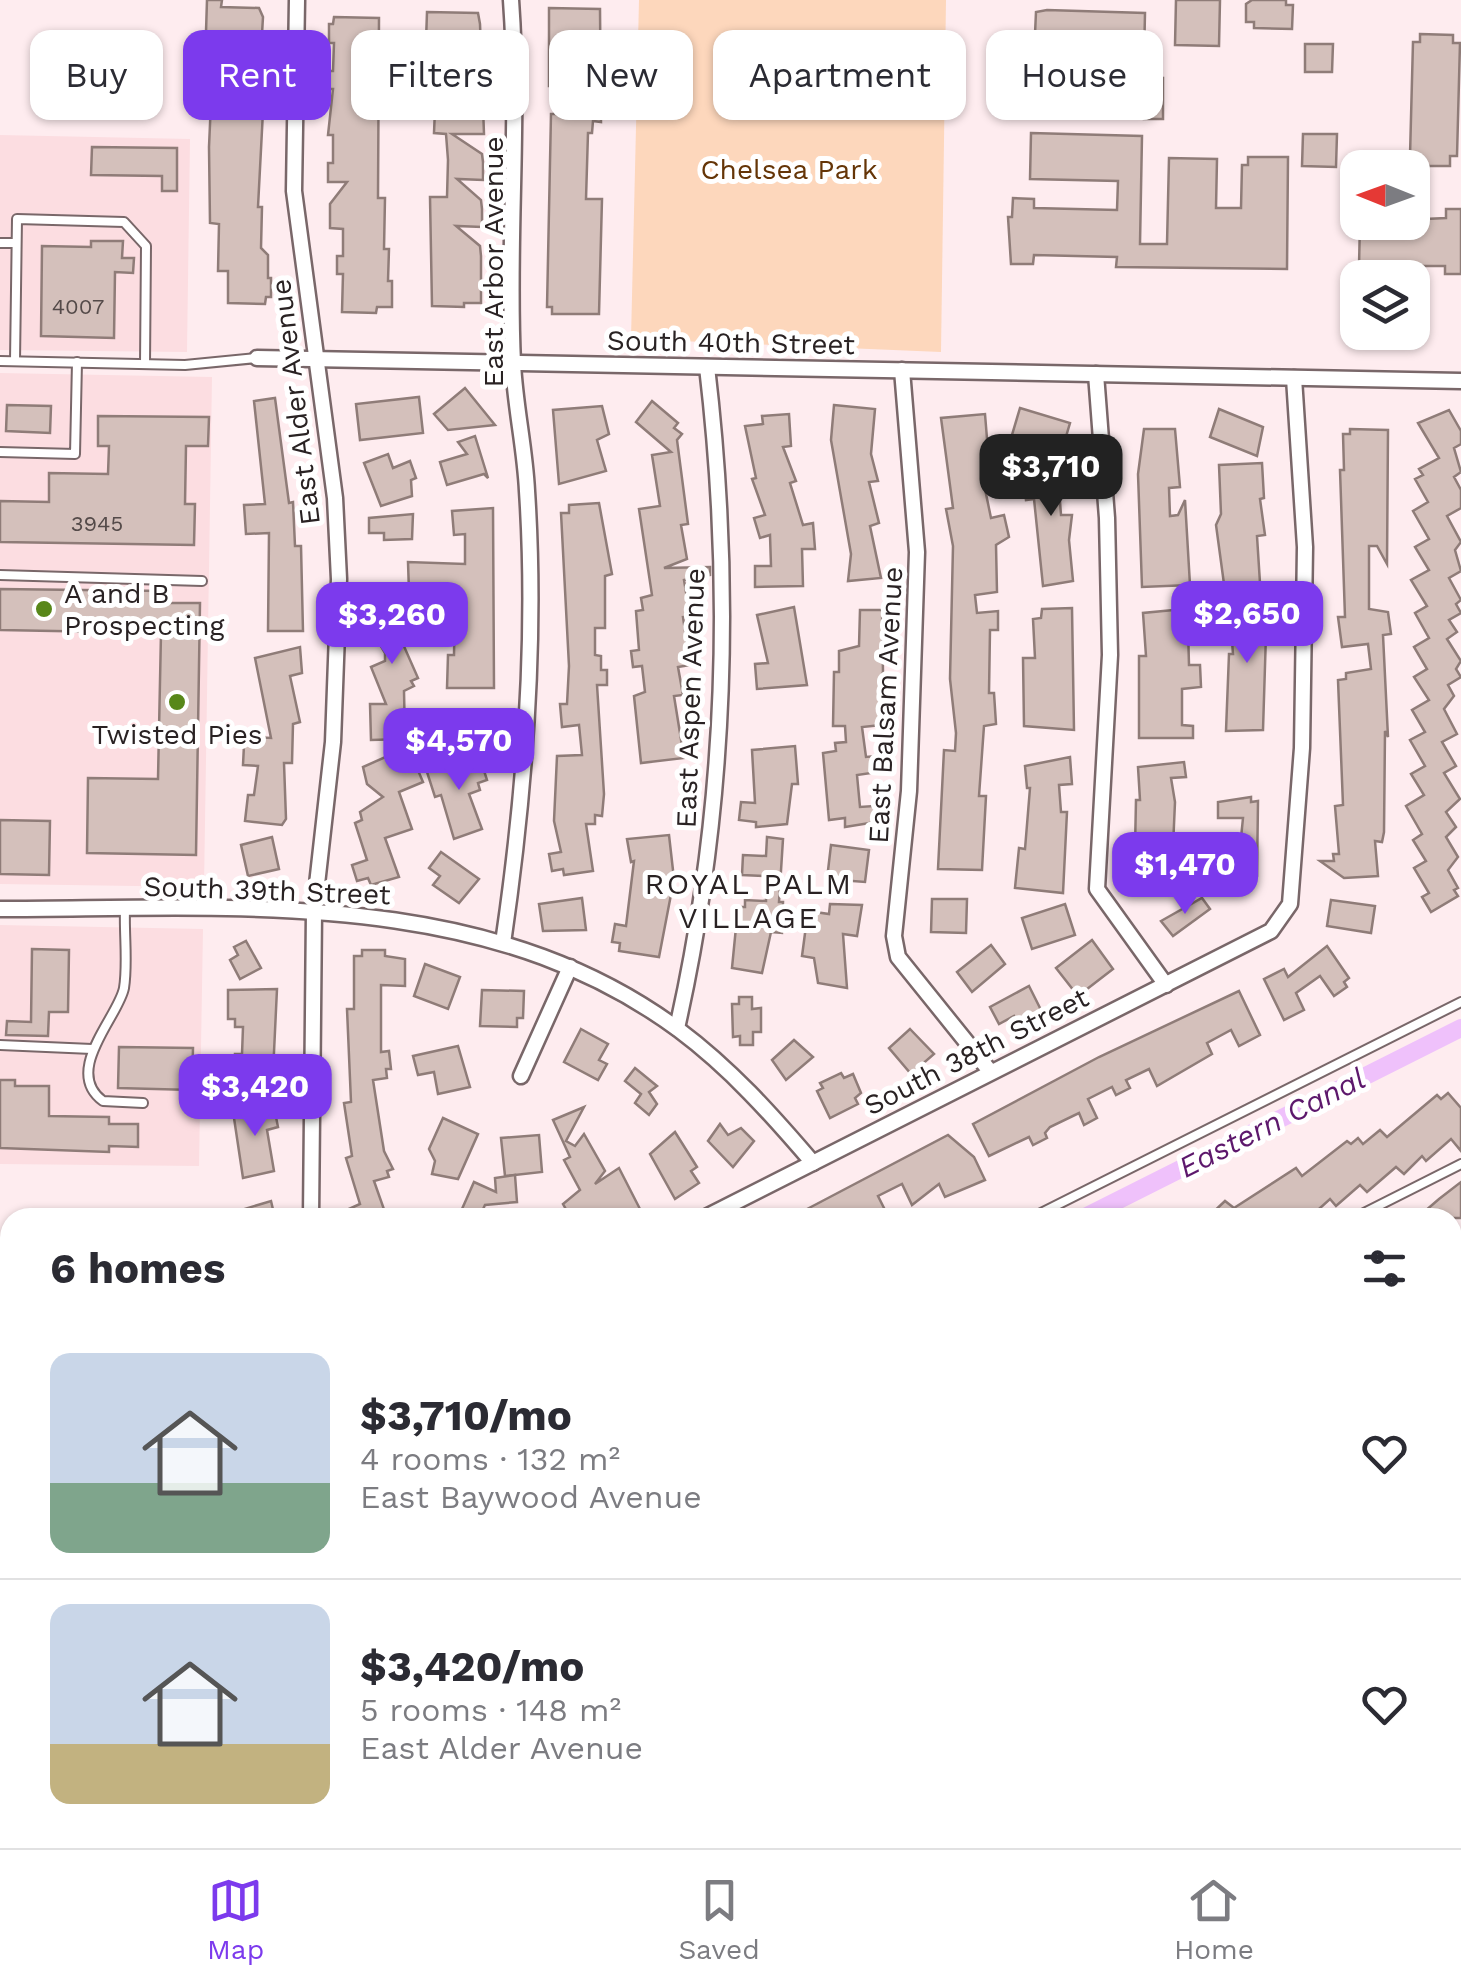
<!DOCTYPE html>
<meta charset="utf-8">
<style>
:root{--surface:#fff;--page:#f2f2f3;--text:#2b2b33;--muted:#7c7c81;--line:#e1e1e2;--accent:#7c3aed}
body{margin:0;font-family:"Work Sans",sans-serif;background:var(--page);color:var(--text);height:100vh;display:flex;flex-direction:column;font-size:38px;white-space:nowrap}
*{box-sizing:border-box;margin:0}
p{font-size:32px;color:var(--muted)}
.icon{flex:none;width:55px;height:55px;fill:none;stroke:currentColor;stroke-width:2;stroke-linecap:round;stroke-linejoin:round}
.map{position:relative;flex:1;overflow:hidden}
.side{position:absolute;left:0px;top:1208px;width:1462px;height:642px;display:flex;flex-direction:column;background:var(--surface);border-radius:30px 30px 0 0;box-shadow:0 2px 8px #0004}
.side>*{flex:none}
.hud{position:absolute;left:30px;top:30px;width:1402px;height:90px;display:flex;gap:20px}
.needle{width:65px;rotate:271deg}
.tools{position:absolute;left:1340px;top:150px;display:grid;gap:20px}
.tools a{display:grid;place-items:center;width:90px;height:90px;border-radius:20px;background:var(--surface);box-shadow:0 2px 8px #0004;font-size:50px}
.price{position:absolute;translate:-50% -85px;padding:0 22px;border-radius:20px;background:var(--accent);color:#fff;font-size:32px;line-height:65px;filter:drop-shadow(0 2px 5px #0008)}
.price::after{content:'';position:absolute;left:50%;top:60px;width:30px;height:22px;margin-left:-15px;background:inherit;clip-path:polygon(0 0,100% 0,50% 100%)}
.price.selected{background:#222;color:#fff}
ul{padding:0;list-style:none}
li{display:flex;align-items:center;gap:30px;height:250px;padding:0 50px}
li+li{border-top:2px solid var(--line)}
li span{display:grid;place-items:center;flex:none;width:280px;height:200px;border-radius:20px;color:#555}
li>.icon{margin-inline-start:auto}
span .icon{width:120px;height:120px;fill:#fffc;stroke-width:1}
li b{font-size:42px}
h2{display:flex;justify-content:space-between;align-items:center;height:120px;padding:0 50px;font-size:42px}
.tag{padding:0 35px;border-radius:20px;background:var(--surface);box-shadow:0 2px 8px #0004;font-size:35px;line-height:90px}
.tag.selected{background:var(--accent);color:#fff}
.dock{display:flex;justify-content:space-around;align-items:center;height:140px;border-top:2px solid var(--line);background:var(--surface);font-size:28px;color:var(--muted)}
.dock a{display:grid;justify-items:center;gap:5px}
.dock .selected{color:var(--accent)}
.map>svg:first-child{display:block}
</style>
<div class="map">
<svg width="1461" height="1848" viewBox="0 0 1461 1848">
<rect width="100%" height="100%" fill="#feecef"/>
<g fill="#fcdde1">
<path d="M0 135 190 139 187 352 0 350Z"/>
<path d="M0 373 212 377 204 887 0 884Z"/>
<path d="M0 925 203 929 199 1166 0 1164Z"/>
<path d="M0 1548H10V1712L0 1718Z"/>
<path d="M15 1840H190L189 1848H1Z"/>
</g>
<path fill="#fdd7bc" d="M639 0H946L941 352 631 339Z"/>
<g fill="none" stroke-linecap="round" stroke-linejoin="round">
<g stroke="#efc1fb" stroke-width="18">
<path d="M1083 1218 1461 1028"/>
<path d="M0 1791 10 1785"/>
</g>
</g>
<g fill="#d4c0bb" stroke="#8f7c78" stroke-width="2.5">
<path d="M207 0H222L221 7 259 8 263 17 262 34 242 33V59L263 60V82H258V111H263L258 207H262L261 248 268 255V278H271V297H266L265 304 228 303V271H218L219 224 210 223 209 147 211 102H221V69H214L215 33 206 32Z"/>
<path d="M1176 0H1220L1219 46 1175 45Z"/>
<path d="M1252 0H1286V5H1293L1292 29 1254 28V22H1246V4Z"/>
<path d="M549 8 600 9 601 122 593 121 592 133H588L586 199H602L599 314H552V307H547L551 114H555L556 86H549Z"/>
<path d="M1047 10 1145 13 1144 60 1034 56 1036 12Z"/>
<path d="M427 12 478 13 480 24 484 134H452L482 154 483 162V180L457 179 481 200 482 209V227L456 226 480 246 481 256V303H464V307L432 306 430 197H447L448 160 446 134 434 133 435 109H442V76H434L435 41H426Z"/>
<path d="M334 17 379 18 378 198H385L384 249H389L388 281H392V307H377L376 313 342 312 343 274H337V256H343V229L330 228V204L347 182H328V163H333V135H328L333 89H328V71H333L334 43H329V24H333Z"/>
<path d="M1420 34 1453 35V43H1460L1457 156H1450V166H1416V156H1410L1413 42H1420Z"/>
<path d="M1305 44H1333L1332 72H1305Z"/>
<path d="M1148 77 1163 78V119H1144Z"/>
<path d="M1031 133 1142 136 1140 244H1167L1169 158 1217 159 1216 208H1241L1242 165H1248V157H1288L1287 269 1116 267 1117 257 1034 255 1033 264H1011L1008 217H1012L1013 198 1034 199V208L1117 210 1118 181 1030 179Z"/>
<path d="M1303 134H1337L1336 167 1302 166Z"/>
<path d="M92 147 177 148V191H162V176L91 175Z"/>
<path d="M1446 209H1461V274H1445V266H1359L1360 222 1446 218Z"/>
<path d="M91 241H123L122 258H134L133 273 115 272 114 338 41 336 42 246 91 247Z"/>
<path d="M465 388 495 425 448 430 434 414Z"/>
<path d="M419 397 423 433 360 440 356 404Z"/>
<path d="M275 398 289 503 293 502 295 546H301L303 631H268L269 533 246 534 244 505 265 504 254 401Z"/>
<path d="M652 401 678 423 674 428 682 434 677 440 688 524 681 525 687 559 664 568 710 567V575L684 580 690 616 683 617 690 665 678 667 683 695 674 696 684 758 641 763 634 696 645 692 642 666 633 667 631 651 639 650 636 611 643 610 641 598 652 595 639 509 660 506 652 455 671 452 636 422Z"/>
<path d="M7 405 51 406 50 433 6 431Z"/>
<path d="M834 405 875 409 871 454 878 481 869 482 879 523 870 526 881 578 848 581 851 554 831 440Z"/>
<path d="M602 406 609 434 597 440 606 471 559 484 553 410Z"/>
<path d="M1020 408 1070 423 1062 450 1012 435Z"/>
<path d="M1219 409 1263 427 1257 456 1210 437Z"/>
<path d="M1449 410 1461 431V444L1454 448 1461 472 1454 477 1461 490V508L1447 516 1461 542 1455 550 1461 571 1449 578 1461 600 1456 604 1461 613 1449 620 1457 632 1447 639 1461 661 1456 669 1461 677 1448 685 1454 696 1444 709 1457 734 1442 742 1456 766 1444 773 1460 799 1446 812 1456 827 1446 837 1458 857 1448 870 1458 888 1454 890 1458 896 1431 912 1422 897 1429 893 1414 868 1426 861 1413 840 1422 834 1406 806 1424 795 1411 774 1425 766 1410 740 1425 732 1412 710 1429 700 1414 677 1427 669 1414 647 1429 638 1415 613 1427 606 1411 580 1429 570 1415 547 1429 539 1413 511 1428 502 1415 479 1423 475 1419 469 1439 458 1418 423Z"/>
<path d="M789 414 791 446 783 447 796 481 790 483 803 525 813 523 815 549H802L803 586 755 587V566H771L770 535 760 538 754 518 765 515 752 479 756 478 745 426 763 424 762 416Z"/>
<path d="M985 414 991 488 985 489 991 518 1004 515 1009 537 996 545 997 592 975 595 977 613 998 611V630H990L989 693H994L996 724 984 726 979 796H986L982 870 938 869 944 750 955 751 956 733 950 679 953 546 946 509 953 508 941 418Z"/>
<path d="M98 416 209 417 208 446H186L185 504H195L194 545 0 542V501L49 502V473L108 474 109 446H98Z"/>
<path d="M1144 429H1175L1180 487 1169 488 1170 516 1178 515 1185 500 1190 585 1142 587 1138 474Z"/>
<path d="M1350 429 1388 430 1387 564 1377 546H1369V609L1388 612 1391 634 1383 635 1388 737 1385 731 1384 832 1382 842 1375 841 1378 876 1344 878 1320 861H1334L1333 854H1339L1335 806 1343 805 1338 680 1346 679V673L1371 669 1368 644 1342 647 1338 617H1345L1340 470H1344L1343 434H1350Z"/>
<path d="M475 436 488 478 484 474 447 485 440 462 467 454 458 442Z"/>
<path d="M388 454 393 468 410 461 416 478 411 480 412 496 381 506 364 463Z"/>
<path d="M1069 459 1072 487 1059 488 1061 515H1072L1069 540 1073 581 1043 586 1034 499 1026 500 1023 474 1034 473 1033 464Z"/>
<path d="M1262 463 1264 498 1260 499 1265 535 1257 536 1260 583 1224 584 1216 525 1221 514 1219 465Z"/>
<path d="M599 503 612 574 605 576V628H595V655L601 656V670H607V685H597L604 794 602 816 595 815V824H586L593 871 564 875 563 869 552 871 549 854 561 852 554 821 557 756 582 755 579 725 562 727 560 704H567L569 666 561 513H569V505Z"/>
<path d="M493 508 494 688H447L448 655H454L455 591 409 592 408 562 465 564V534L454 535 452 511Z"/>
<path d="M413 514 412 539 384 540V533H369V518Z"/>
<path d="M0 589 165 591V603H200L196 855 87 853 88 778 158 779 161 633 0 630Z"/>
<path d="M405 593 422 622 399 635 418 678 411 681 414 686 404 691 405 739 371 740 370 704H386L371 667 385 661V653L364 617Z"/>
<path d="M1261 601V607L1268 606 1272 633 1266 634 1263 730 1226 731 1229 654H1233L1229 604Z"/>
<path d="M794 607 807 685 757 689 755 664 768 663 757 615Z"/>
<path d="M1072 608 1074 730 1024 726 1023 658H1035L1033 619 1041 618 1042 609Z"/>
<path d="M1194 608 1196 625 1188 628 1189 665H1200L1201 687 1182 689V725L1193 726V738H1139V656H1146L1143 613Z"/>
<path d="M860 610H882L883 672 879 682 882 720 881 725 862 727 866 757 876 756 878 772 857 775 860 807 874 806 876 822 845 827V818L829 820 823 753 836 751 835 743 846 742 845 726H833L834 672H839V651L859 646Z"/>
<path d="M300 647 302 673 290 676 300 722 293 724 292 763H284L286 819 282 825 245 821 248 795H254L258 766 243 765 244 745H252V737L271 738 255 658Z"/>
<path d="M455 723 490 725 489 744 453 741Z"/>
<path d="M795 746 798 784H792L787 824 756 827V822L739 820 741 802 755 803 752 750Z"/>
<path d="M408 747 423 782 399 792 412 829 385 838 399 877 371 885 368 878 357 881 352 865 367 860 355 823 362 820 360 812 383 797 367 784 363 767Z"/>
<path d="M479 755 487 780 478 783 480 790 469 794 482 829 454 839 441 795 435 797 427 772Z"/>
<path d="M1070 757 1072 784 1059 785 1061 812H1067L1063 893 1015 888 1019 848 1025 849 1030 788H1027L1025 766Z"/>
<path d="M1184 762 1186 777 1171 778 1175 802 1171 892 1128 888 1135 848 1136 800H1140L1138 767Z"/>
<path d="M1251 797V802L1258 801 1257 876 1238 887 1218 885 1220 856 1239 858 1243 818H1218V802Z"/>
<path d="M0 820 50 821 49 875 0 874Z"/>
<path d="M669 835 674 879 659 957 619 951 620 943 612 942 615 924 626 926 634 861 631 862 627 839Z"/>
<path d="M272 837 279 869 248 876 241 845Z"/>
<path d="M767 837 783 839 779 902H783L782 933 771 932 762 973 732 968 738 907H745V900L766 901V876L742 875 743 855 766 856Z"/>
<path d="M831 845 869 850 865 882 827 879Z"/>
<path d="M441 852 479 879 459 903 433 885 440 876 429 868Z"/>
<path d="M582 898 586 930 543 931 539 904Z"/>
<path d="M1202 898 1210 909 1173 936 1161 921Z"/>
<path d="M932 899H967L966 933 931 932Z"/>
<path d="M1331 900 1375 906 1371 933 1327 926Z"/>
<path d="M830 904 862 905 857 936 843 934 847 988 818 983 814 958 802 956 808 911 829 914Z"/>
<path d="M1065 904 1075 935 1032 949 1022 918Z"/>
<path d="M1092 940 1113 969 1078 996 1056 968Z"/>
<path d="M246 941 261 968 240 979 230 960 238 955 234 947Z"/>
<path d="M991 945 1005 964 972 992 957 972Z"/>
<path d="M1327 946 1349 978 1344 982 1347 987 1334 996 1320 976 1296 993 1304 1010 1284 1020 1264 979 1284 969 1288 977Z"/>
<path d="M32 949 69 950 68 1012H49L48 1036 6 1035 7 1021 31 1022Z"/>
<path d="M362 950H385V956L405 959V986L381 985V1052L389 1051 391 1069H386L387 1078 373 1080 384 1151 393 1169 387 1171 389 1177 374 1181 386 1215 329 1218 360 1204 346 1158 352 1156 344 1103 351 1102 347 1009H354V956H362Z"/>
<path d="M425 964 460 977 448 1009 414 996Z"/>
<path d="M1029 986 1042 1012 1018 1024 1014 1016 999 1024 990 1007Z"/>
<path d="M277 989 273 1073H235V1054H242L243 1027H235V1019H228V990Z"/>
<path d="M482 990 524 991 523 1018H517V1027L480 1026Z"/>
<path d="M1239 991 1260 1035 1239 1046 1231 1030 1207 1043 1212 1054 1157 1086 1149 1069 1126 1080 1130 1088 1116 1095 1112 1087 1088 1099 1097 1118 1084 1125 1079 1113 1050 1127 1045 1133 1047 1138 1033 1145 1029 1137 989 1156 973 1124 1099 1057Z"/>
<path d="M739 997H752V1009L761 1008V1032H753V1045H740V1036L733 1037 732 1004H739Z"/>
<path d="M581 1029 608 1044 599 1060 607 1064 598 1080 564 1062Z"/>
<path d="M910 1029 934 1054 911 1074 889 1048Z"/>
<path d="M794 1040 813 1057 786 1080 772 1060Z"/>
<path d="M458 1046 470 1087 438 1094 434 1072 418 1075 413 1056Z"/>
<path d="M119 1047 193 1048 192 1090 118 1088Z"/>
<path d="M635 1068 657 1086 649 1092 657 1104 649 1115 635 1103 641 1094 625 1081Z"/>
<path d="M841 1073 844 1078 853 1074 861 1093 855 1098 858 1104 830 1118 817 1091 823 1088 820 1083Z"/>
<path d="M0 1080H15V1086H49V1116L109 1117V1124H138V1147L109 1146V1152L0 1148Z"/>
<path d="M1448 1093 1461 1108V1151L1451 1139 1426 1161 1422 1156 1404 1174 1396 1167 1367 1192 1360 1185 1336 1206 1330 1199 1309 1218H1207L1225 1201 1234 1208 1296 1168 1302 1176 1347 1141 1351 1144 1358 1138 1363 1144 1380 1130 1387 1137 1437 1095 1441 1099Z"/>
<path d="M273 1102 278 1127 267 1130 274 1171 243 1178 234 1118 240 1117 238 1109Z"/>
<path d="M584 1107 566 1141 575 1146 584 1134 605 1171 595 1184 619 1168 642 1213 634 1218H571L563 1204 580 1190 564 1160 570 1157 553 1120Z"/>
<path d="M443 1118 478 1134 458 1179 432 1174 435 1161 429 1149Z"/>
<path d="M720 1124 728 1135 741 1128 754 1141 733 1167 708 1141Z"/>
<path d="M675 1132 697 1167 691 1171 699 1183 675 1199 650 1154Z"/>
<path d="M539 1135 542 1172 505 1176 501 1138Z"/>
<path d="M948 1135 974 1157 985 1180 945 1197 939 1184 912 1205 902 1184 878 1196 889 1218H790Z"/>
<path d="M515 1175 517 1202 485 1205 479 1218H458L474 1182 496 1192 495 1178Z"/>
<path d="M1461 1182V1218H1417L1439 1199Z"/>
<path d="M271 1201 275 1218H229L228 1214Z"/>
</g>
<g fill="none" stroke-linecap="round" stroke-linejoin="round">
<g stroke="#796769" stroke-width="12">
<g id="lane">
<path d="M0 243H16"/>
<path d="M0 361 185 365 257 358"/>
<path d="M15 361 17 219 124 222 146 246 145 364"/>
<path d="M0 452 75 454 77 362"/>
<path d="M0 575 202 581"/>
<path d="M125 910C124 935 128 963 124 988 119 1016 62 1071 103 1101L143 1103"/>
<path d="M0 1045 92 1049"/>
<path d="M1031 1218 1461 1002"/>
<path d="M1354 1218 1461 1164"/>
<path d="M1452 1307H1461"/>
<path d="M0 1363H10"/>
<path d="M1452 1456H1461"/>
<path d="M1452 1606H1461"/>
<path d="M1452 1756 1461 1757"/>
<path d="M0 1764 10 1758"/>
<path d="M843 1848V1840"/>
<path d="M986 1848V1840"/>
<path d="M1133 1848V1840"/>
<path d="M1323 1848V1840"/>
</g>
</g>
<g stroke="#796769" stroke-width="19">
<g id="street">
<path d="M297 0 294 191 335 498 339 579 333 742 314 911 311 1218"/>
<path d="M257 358 1461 381"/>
<path d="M902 370 917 552 909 791 894 936 898 957 989 1070"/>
<path d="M1096 374 1107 518 1110 655 1097 889 1166 985"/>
<path d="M0 909C229 909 484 885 679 1030 730 1068 772 1115 813 1163"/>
<path d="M503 943C525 793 537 642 527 491 525 448 515 406 513 363 507 242 520 123 511 0"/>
<path d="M677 1028C726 811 733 587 707 367"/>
<path d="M521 1076 570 967"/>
<path d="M704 1218 1271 931 1290 904 1302 748 1305 547 1294 378"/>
<path d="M379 1840 383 1848"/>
<path d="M511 1848 533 1840"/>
<path d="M663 1848V1840"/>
</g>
</g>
<use href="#lane" stroke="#fff" stroke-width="8"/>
<use href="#street" stroke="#fff" stroke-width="14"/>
</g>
<g fill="#588719" stroke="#fff" stroke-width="4">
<circle cx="44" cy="609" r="10"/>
<circle cx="177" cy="702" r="10"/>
</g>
<g text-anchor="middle" stroke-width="10" stroke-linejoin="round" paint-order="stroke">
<g font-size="22" fill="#544a49">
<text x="78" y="314">4007</text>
<text x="97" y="531">3945</text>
</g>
<g font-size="28" fill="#653507" stroke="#fff">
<text x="789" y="179">Chelsea Park</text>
</g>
<g font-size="28" fill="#292223" stroke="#fff">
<text transform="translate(493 262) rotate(-90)" y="10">East Arbor Avenue</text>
<text transform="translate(731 342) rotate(1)" y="10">South 40th Street</text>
<text transform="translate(295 402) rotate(-97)" y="10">East Alder Avenue</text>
<text transform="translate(690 698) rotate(-88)" y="10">East Aspen Avenue</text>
<text transform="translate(885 705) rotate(-87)" y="10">East Balsam Avenue</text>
<text transform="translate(267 890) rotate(2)" y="10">South 39th Street</text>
<text transform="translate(976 1051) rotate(-27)" y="10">South 38th Street</text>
</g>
<g font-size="28" fill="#292223" stroke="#fff" text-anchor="start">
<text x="64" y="603">A and B<tspan x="64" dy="32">Prospecting</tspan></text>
<text x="177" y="744" text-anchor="middle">Twisted Pies</text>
</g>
<g font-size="30" letter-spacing="2.5" fill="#292223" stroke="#fff">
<text x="749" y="894">ROYAL PALM<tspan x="749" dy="34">VILLAGE</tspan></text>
</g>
<g font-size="30" font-style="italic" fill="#5d186c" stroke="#fff">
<text transform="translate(1272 1123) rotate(-27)" y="10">Eastern Canal</text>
</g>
</g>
</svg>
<div class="tools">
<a><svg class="needle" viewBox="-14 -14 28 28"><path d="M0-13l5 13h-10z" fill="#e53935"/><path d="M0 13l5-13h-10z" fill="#7c7c81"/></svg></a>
<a><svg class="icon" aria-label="layers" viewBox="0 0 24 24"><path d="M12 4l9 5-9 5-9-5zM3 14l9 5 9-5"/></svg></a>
</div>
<b class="price selected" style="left:1051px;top:519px">$3,710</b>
<b class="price" style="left:1247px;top:666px">$2,650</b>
<b class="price" style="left:392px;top:667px">$3,260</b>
<b class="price" style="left:459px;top:793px">$4,570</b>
<b class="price" style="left:1185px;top:917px">$1,470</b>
<b class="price" style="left:255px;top:1139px">$3,420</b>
<div class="hud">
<a class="tag">Buy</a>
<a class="tag selected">Rent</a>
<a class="tag">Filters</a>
<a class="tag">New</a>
<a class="tag">Apartment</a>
<a class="tag">House</a>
</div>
<section class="side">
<h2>6 homes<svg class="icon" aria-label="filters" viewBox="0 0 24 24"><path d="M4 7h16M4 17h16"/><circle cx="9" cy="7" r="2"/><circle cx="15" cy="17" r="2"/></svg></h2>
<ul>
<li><span style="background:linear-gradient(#c9d6e8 65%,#7fa58c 0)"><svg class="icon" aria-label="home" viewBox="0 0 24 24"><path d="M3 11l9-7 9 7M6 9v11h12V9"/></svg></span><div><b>$3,710/mo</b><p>4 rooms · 132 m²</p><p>East Baywood Avenue</p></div><svg class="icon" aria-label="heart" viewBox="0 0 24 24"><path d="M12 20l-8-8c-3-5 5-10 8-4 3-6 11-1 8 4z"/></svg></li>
<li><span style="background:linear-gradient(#c9d6e8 70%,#c2b280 0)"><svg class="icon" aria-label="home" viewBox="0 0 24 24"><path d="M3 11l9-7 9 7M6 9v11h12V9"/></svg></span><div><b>$3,420/mo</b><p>5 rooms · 148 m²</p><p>East Alder Avenue</p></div><svg class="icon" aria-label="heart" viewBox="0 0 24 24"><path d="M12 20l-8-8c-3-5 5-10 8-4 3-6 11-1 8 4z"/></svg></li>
</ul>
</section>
</div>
<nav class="dock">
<a class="selected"><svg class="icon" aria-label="map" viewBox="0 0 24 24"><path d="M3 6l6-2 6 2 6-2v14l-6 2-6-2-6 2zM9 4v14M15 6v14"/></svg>Map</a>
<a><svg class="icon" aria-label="saved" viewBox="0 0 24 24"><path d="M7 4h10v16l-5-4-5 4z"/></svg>Saved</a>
<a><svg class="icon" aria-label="home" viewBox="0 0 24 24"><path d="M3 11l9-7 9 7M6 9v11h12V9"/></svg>Home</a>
</nav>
